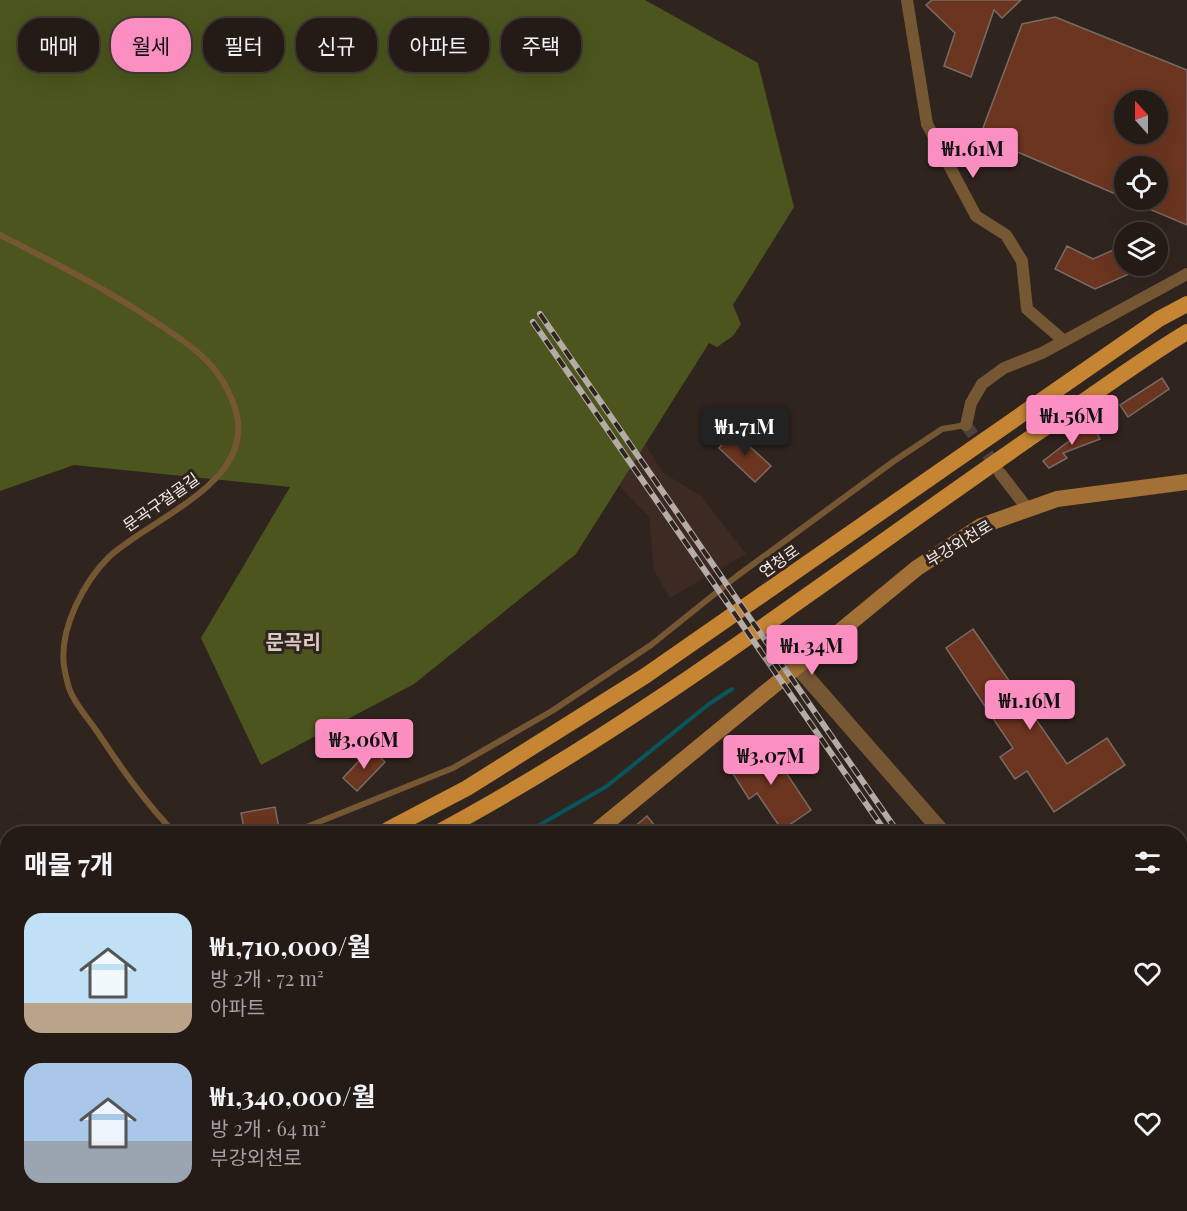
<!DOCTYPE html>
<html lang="ko">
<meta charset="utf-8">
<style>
:root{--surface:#241b17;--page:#302824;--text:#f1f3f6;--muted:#a3a1a1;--line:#413936;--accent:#fc8fc2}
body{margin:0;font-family:"Playfair Display","Noto Sans KR",serif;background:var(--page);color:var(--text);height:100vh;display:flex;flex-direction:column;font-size:22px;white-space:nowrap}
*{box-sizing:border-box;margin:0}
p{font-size:20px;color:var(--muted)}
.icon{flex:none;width:33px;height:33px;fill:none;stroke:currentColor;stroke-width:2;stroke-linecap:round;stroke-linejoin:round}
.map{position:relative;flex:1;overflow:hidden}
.sheet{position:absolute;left:0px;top:826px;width:1188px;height:386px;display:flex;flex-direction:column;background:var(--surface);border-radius:24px 24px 0 0;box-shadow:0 6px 24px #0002,0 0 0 2px var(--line)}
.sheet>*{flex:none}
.guide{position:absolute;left:18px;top:18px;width:600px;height:54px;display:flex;gap:12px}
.needle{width:39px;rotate:339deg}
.controls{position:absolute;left:1114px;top:90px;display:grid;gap:12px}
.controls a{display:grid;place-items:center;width:54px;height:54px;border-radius:50%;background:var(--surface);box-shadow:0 6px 24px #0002,0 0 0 2px var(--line);font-size:30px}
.price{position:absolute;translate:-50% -51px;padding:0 14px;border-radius:6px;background:var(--accent);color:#111;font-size:20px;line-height:39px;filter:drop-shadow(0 2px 3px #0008)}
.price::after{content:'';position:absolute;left:50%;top:36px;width:18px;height:14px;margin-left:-9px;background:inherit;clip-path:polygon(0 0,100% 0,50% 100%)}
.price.on{background:#222;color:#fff}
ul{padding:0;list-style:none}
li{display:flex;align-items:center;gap:18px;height:150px;padding:0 24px}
li span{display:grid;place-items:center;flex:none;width:168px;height:120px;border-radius:18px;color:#555}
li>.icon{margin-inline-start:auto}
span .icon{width:72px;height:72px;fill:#fffc;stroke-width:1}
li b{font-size:26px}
h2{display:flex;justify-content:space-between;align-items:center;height:72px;padding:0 24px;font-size:26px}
.tag{padding:0 21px;border-radius:24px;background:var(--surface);box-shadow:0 6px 24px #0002,0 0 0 2px var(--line);font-size:21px;line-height:54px}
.tag.on{background:var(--accent);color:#111}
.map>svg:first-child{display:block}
</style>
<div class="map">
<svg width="1187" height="1211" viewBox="0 0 1187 1211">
<rect width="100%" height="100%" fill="#30241f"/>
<path fill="#3d2a23" d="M603 373 662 472 701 496 746 554 670 598 654 570 649 517 584 449Z"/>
<path fill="#4b551d" d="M0 0H645L758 63 794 207 733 305 741 324 733 336 717 347 709 343 576 554 414 684 261 765 201 638 290 487 74 465 0 491Z"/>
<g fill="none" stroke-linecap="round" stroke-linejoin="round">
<g stroke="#07565c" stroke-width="4">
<path d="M524 834 607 786 709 704 732 689"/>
<path d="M0 1115 8 1111"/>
</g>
</g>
<g fill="#6b351f" stroke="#796b66" stroke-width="1.5" fill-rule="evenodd">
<path d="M932 0H1021L1002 18 994 10 971 77 944 66 955 33 926 5Z"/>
<path d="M1055 17 1187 70V225L1128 200H1158V166H1125V198L980 136 1022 24ZM1125 100H1158V134H1125Z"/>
<path d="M1125 245V266H1147L1095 289 1055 269 1067 246 1093 259Z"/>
<path d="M1162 378 1169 389 1128 417 1120 405Z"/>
<path d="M1086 428 1095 429 1100 439 1063 453 1067 458 1049 468 1043 461Z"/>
<path d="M734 432 771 466 755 482 719 448Z"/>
<path d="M973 629 1067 764 1107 738 1125 765 1054 812 1027 771 1015 779 1000 757 1013 748 946 648Z"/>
<path d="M758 744 775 756 811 810 782 830 757 793 749 799 730 769 751 755 748 751Z"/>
<path d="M371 748 385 762 357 791 343 778Z"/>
<path d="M275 807 279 828 245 834 241 813Z"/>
<path d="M647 816 655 826 646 834H626Z"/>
</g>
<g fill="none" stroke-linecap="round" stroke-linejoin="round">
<path stroke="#4d423d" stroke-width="12" stroke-dasharray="12 6" stroke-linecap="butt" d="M966 425 999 470"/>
<g stroke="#706561" stroke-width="2" stroke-dasharray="6 3" stroke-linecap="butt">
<path d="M166 1204 176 1211"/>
<path d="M105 1211 108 1204"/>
</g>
<g stroke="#765734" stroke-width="6">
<path d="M0 235C53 262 105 288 154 321 171 332 190 344 205 359 217 370 226 385 232 400 266 479 155 515 110 556 84 581 59 629 64 666 65 673 67 681 69 688 74 703 87 717 96 730 120 766 145 803 176 834"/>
<path d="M176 834 215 831 221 834"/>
<path d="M289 834 453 768 552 711 651 645 737 576 894 461 942 429 966 425"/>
</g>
<g stroke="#765734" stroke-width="12">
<path d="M907 0 927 124 976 216 1006 235 1022 261 1027 309 1064 341"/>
<path d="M966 425 971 403 982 384 1004 368 1042 353 1187 274"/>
<path d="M1000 473 1027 508"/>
<path d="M0 961 8 959"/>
<path d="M1115 1204 1116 1211"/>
</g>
<g stroke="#765734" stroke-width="16">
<path d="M797 666 944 834"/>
<path d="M1180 1111 1187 1119"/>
</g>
<g stroke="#a37135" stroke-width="16">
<path d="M593 834 917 568 981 526 1057 499 1187 482"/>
<path d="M0 1170 8 1167"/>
</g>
<g stroke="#c58533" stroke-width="16">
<path d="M384 834 389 829 467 788 645 676 1159 319 1187 304"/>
<path d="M435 834C654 717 850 560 1055 421 1099 391 1142 359 1187 332"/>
</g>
<g stroke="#d48e30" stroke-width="16">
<path d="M0 995 8 992"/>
<path d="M0 1019 8 1017"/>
</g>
<g stroke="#b5aba7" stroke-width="6">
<g id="rail">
<path d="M540 314 899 834"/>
<path d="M533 322 887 834"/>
</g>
</g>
<use href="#rail" stroke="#30241f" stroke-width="4" stroke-dasharray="11" stroke-linecap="butt"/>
</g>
<g text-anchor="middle" stroke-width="6" stroke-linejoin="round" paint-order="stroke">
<g font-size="16" fill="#f3eae7" stroke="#30241f">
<text transform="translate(161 502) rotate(-35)" y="6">문곡구절골길</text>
<text transform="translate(959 543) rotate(-31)" y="6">부강외천로</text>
<text transform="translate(779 561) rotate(-35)" y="6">연청로</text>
</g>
<g font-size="20" font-weight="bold" fill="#dacac4" stroke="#30241f">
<text x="293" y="649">문곡리</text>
</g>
</g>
</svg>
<div class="controls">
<a><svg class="needle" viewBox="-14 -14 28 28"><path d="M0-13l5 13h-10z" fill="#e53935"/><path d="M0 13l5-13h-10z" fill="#a3a1a1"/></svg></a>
<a><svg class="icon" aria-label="locate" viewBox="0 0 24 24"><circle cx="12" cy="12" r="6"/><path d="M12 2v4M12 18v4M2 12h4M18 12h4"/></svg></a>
<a><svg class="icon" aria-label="layers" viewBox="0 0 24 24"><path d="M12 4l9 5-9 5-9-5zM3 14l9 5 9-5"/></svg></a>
</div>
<b class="price" style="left:973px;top:179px">₩1.61M</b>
<b class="price" style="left:1072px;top:446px">₩1.56M</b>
<b class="price on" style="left:745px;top:457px">₩1.71M</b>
<b class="price" style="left:812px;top:676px">₩1.34M</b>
<b class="price" style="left:1030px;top:731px">₩1.16M</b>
<b class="price" style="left:364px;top:770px">₩3.06M</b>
<b class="price" style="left:771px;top:786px">₩3.07M</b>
<div class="guide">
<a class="tag">매매</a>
<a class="tag on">월세</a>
<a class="tag">필터</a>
<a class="tag">신규</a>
<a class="tag">아파트</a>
<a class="tag">주택</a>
</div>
<section class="sheet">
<h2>매물 7개<svg class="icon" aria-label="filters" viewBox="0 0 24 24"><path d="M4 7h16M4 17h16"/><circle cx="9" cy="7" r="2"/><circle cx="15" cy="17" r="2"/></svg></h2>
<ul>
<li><span style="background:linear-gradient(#bfe0f5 75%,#b9a48a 0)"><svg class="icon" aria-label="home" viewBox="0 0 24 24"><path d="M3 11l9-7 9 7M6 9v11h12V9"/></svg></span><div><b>₩1,710,000/월</b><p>방 2개 · 72 m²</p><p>아파트</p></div><svg class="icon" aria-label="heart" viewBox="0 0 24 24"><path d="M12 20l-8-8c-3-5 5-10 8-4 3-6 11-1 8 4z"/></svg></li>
<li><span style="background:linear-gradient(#a9c7e8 65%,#9aa5b1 0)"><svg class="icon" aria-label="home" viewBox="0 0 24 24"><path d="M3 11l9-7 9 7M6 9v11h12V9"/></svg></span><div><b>₩1,340,000/월</b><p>방 2개 · 64 m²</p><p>부강외천로</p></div><svg class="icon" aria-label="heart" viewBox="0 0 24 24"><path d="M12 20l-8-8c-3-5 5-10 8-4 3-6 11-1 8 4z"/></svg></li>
</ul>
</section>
</div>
